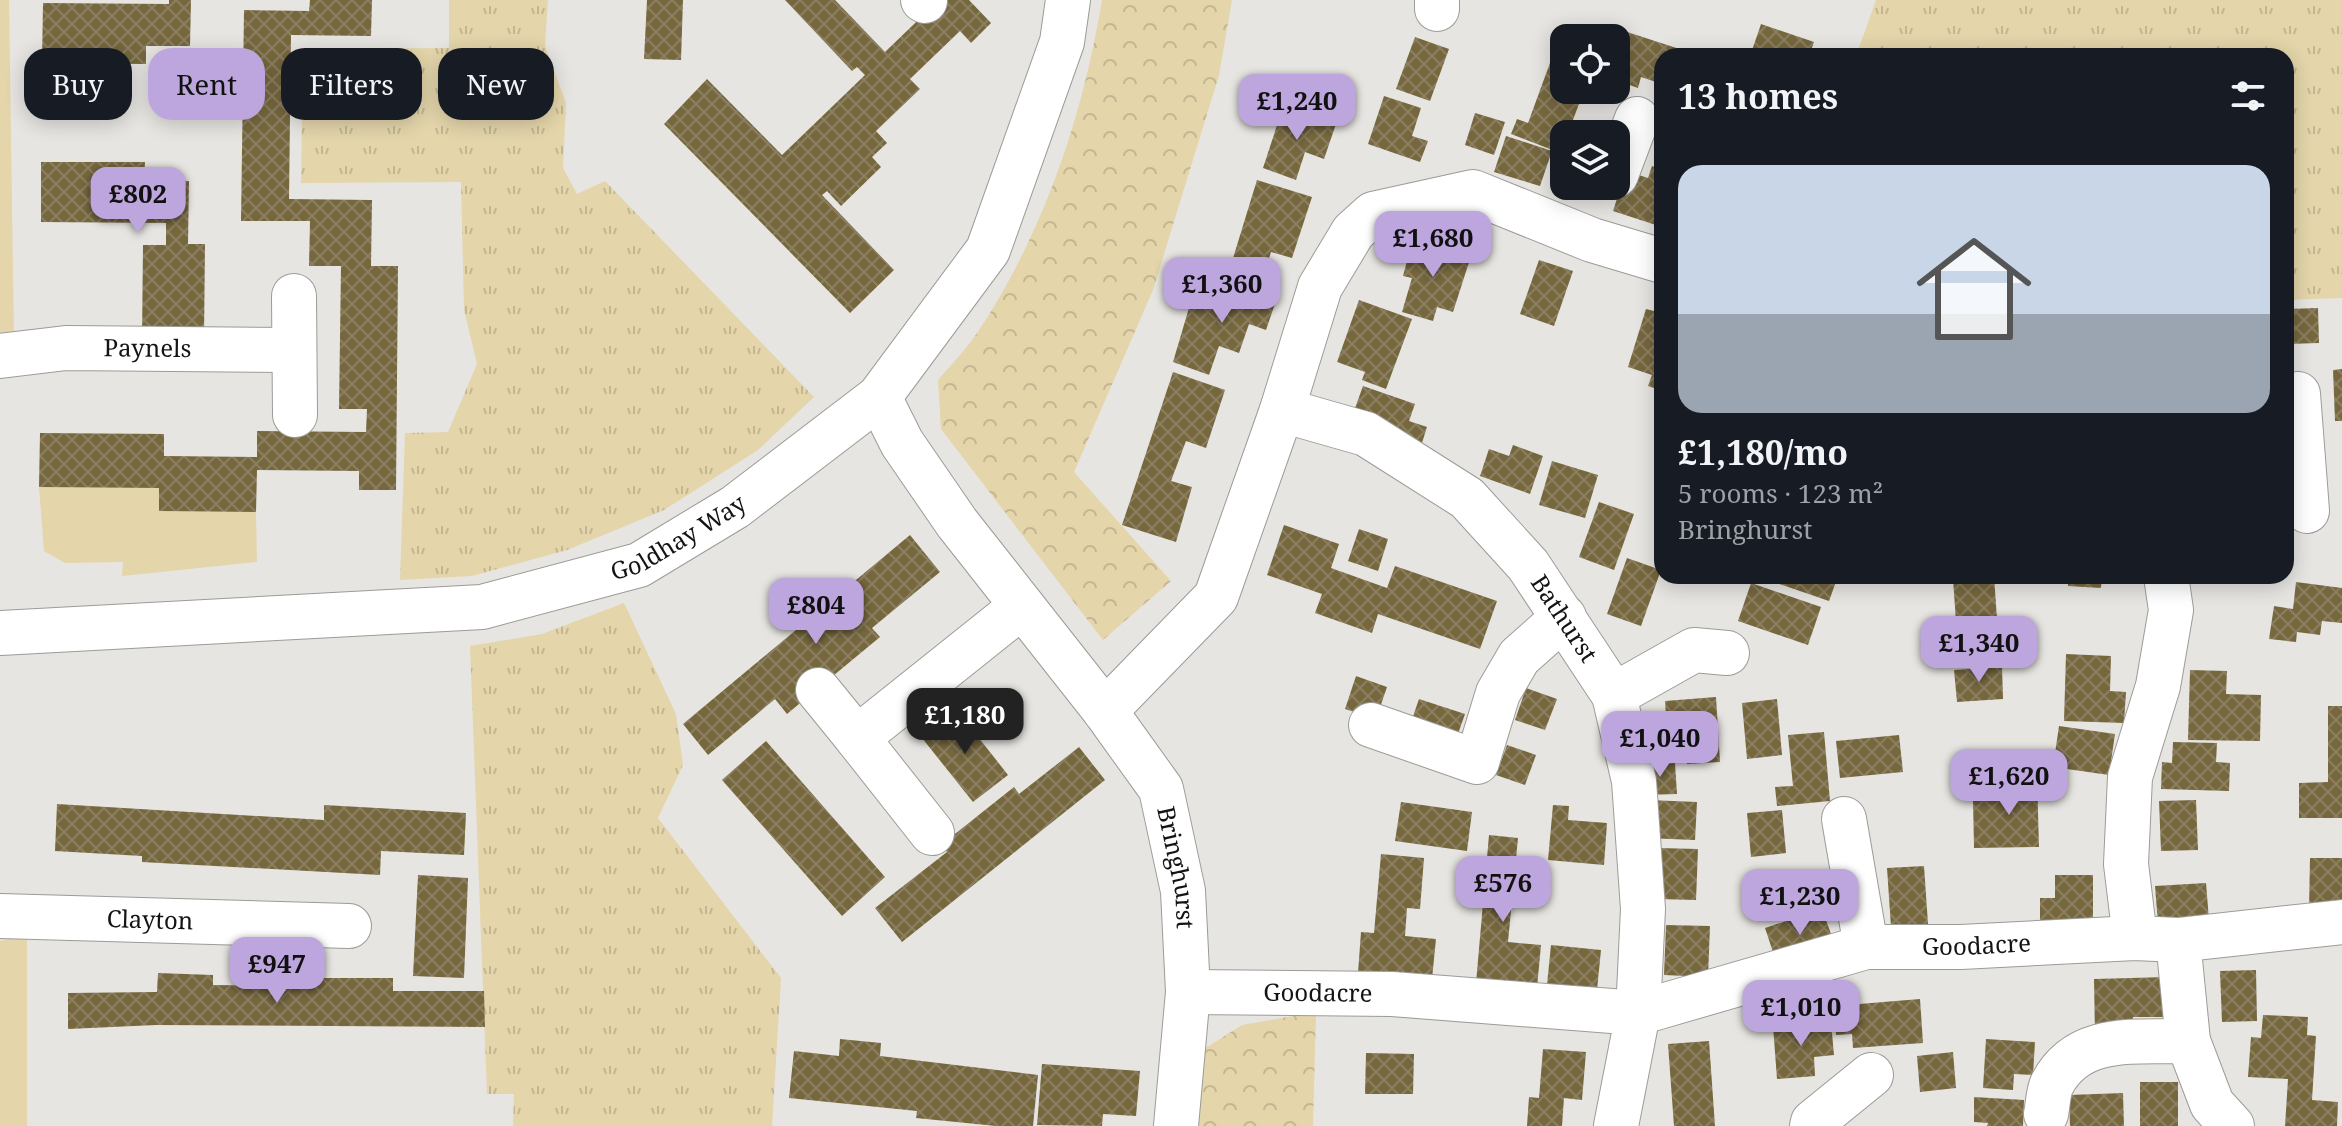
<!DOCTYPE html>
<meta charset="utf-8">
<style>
:root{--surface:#171b24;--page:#242831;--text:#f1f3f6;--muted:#9ea1a6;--line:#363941;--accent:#bda6dd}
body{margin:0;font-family:"Noto Serif",serif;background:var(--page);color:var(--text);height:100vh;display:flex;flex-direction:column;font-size:30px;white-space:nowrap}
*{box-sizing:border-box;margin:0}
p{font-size:26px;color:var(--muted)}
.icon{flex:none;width:44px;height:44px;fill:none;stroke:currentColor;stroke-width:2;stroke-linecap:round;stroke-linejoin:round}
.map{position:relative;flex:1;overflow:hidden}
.details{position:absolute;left:1654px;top:48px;width:640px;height:536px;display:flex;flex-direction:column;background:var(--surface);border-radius:24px;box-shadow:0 4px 20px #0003}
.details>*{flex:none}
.guide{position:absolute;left:24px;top:48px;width:760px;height:72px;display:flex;gap:16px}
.tools{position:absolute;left:1550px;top:24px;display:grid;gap:16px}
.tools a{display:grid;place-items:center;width:80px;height:80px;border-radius:16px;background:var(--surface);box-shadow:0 4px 20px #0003;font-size:40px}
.price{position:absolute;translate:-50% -68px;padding:0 18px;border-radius:16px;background:var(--accent);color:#111;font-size:26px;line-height:52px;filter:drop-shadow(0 2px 4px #0008)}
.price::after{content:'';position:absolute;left:50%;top:48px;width:24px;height:18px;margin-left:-12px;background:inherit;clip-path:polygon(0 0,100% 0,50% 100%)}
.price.active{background:#222;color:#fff}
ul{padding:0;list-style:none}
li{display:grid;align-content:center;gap:16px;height:424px;padding:0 24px}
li+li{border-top:2px solid var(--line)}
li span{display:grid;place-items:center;height:248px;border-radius:24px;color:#555}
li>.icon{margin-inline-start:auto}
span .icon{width:144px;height:144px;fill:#fffc;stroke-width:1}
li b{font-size:34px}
h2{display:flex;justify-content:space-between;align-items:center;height:96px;padding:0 24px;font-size:34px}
.tag{padding:0 28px;border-radius:24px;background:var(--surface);box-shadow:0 4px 20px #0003;font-size:28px;line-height:72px}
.tag.active{background:var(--accent);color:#111}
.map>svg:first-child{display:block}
</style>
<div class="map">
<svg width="2342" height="1126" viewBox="0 0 2342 1126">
<defs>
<pattern id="forest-crowns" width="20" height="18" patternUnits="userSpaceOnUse" patternTransform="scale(2)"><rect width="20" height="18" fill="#e4d5aa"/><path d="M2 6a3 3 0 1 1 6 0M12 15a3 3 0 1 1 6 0" fill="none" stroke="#c3b691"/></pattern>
<pattern id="park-tufts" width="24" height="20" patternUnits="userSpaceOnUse" patternTransform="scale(2)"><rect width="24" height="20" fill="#e4d5aa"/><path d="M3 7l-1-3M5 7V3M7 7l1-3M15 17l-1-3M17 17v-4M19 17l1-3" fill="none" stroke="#c3b691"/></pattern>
<pattern id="building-cross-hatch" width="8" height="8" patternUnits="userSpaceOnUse" patternTransform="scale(2)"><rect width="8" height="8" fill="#76673d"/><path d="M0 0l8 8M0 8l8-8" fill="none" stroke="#8a7f62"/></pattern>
</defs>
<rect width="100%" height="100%" fill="#e6e5e1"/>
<g fill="#e4d5aa">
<path d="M0 0H9L14 341 0 332Z"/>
<path d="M39 487 159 488 160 511 256 512 257 562 122 576 123 562 65 563 44 551Z"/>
<path d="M27 933V1126H0V941Z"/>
</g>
<g fill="url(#forest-crowns)">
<path d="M1102 0H1232L1219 75 1153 290 1074 472 1171 581 1103 640 941 429 938 380C953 363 969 346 981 327 1045 229 1083 115 1102 0Z"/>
<path d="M1316 1012 1313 1126H1192L1196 1054 1242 1025Z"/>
</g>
<g fill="url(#park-tufts)">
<path d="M449 0H548L545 46 566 103 563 168 577 194 605 181 814 397 758 450 664 510 567 550 472 576 400 580 405 433 448 432 477 364 464 310 461 182 301 183 303 49 449 48Z"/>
<path d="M1876 0H2342V298L2286 300V56H1856Z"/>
<path d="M624 603 676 714 683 765 658 818 781 978 772 1126H513L514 1094H487L470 646 542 634Z"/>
</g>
<g fill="url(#building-cross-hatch)">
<path d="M169 0H191L190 46H146V64L42 63 43 3 169 4Z"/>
<path d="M310 0H372L371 36 291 35 289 199 372 200 371 266H398L396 490H359V471L257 470 256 512 159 511V488L39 487 40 433 164 434V456L257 457V431L366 432 367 409H339L341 266H309L310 221H241L244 10 309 11Z"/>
<path d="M647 0H683L681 60 644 59Z"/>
<path d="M785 0H835L885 52 939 0H969L991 23 971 43 960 31 910 79 920 89 876 131 887 143 872 157 881 167 841 206 827 191 822 195 894 270 850 313 664 124 707 79 782 155 865 75 857 67 852 71Z"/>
<path d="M1761 24 1814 42 1809 56H1750Z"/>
<path d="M1618 29 1698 55V56H1662V84L1641 77 1638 88 1621 82 1625 69 1616 66 1615 38Z"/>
<path d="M1415 37 1449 49 1430 101 1396 89Z"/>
<path d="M1554 52 1564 56V90H1603L1599 103 1582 96 1568 133 1558 129 1550 149 1511 134 1517 119 1528 123Z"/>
<path d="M1384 96 1421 108 1412 136 1428 141 1420 162 1368 144Z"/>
<path d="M1283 107 1336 124 1324 159 1305 152 1296 180 1263 168Z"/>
<path d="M1475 113 1505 122 1494 155 1465 145Z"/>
<path d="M1506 136 1552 151 1540 186 1494 172Z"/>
<path d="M41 162H145L144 181H189L188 244H205L204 339 142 338 143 245H166V223L41 222Z"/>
<path d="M1652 166 1662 169V227L1613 211 1626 171 1648 178Z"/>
<path d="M1257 180 1312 197 1292 258 1271 252 1263 278 1230 268Z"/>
<path d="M1413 239 1471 256 1453 312 1437 307 1433 321 1402 312 1412 278 1403 276Z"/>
<path d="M1539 260 1573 271 1554 326 1520 314Z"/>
<path d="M1224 280 1277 298 1266 330 1249 324 1239 353 1219 346 1209 375 1173 362 1191 301 1214 309Z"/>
<path d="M1359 300 1412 319 1386 389 1362 380 1365 372 1337 362Z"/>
<path d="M2318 308 2319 343 2287 344V309Z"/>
<path d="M1646 309 1662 313V391L1648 386 1652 375 1628 367Z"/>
<path d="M2342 369V421H2335L2333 370Z"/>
<path d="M1173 372 1225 390 1206 448 1186 441 1171 481 1192 487 1176 542 1122 525Z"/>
<path d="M1363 386 1415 404 1409 421 1427 427 1421 446 1350 422Z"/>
<path d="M1513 445 1543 456 1530 494 1480 476 1489 449 1509 456Z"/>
<path d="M1552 461 1598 475 1585 518 1539 505Z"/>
<path d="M1599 502 1634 514 1614 570 1579 557Z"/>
<path d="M1284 525 1339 544 1331 568 1387 588 1395 566 1497 601 1480 649 1378 614 1372 633 1315 613 1322 594 1267 575Z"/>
<path d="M1359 529 1388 539 1378 571 1348 561Z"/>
<path d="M910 535 940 572 872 628 880 637 787 714 775 699 708 755 683 724Z"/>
<path d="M1627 558 1661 570 1641 626 1607 614Z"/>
<path d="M1756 576H1838L1829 601Z"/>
<path d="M1994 576 1998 633 1957 636 1953 579Z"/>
<path d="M2068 576H2102L2101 588 2068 586Z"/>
<path d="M2296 582 2342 588V623L2322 621 2320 635 2297 632 2296 642 2269 639 2274 606 2293 609Z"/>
<path d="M1751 583 1821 607 1808 645 1738 621Z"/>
<path d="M2066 654 2111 656 2110 691 2126 692 2124 723 2064 721Z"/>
<path d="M2002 667 2003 699 1957 702 1954 670Z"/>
<path d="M2190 670 2227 671 2226 694 2261 695 2260 741 2188 740Z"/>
<path d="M1356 676 1387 687 1376 719 1345 709Z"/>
<path d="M1526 688 1557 699 1545 730 1515 720Z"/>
<path d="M1716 697 1720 762 1687 764 1686 745 1668 746 1665 701Z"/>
<path d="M1419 699 1465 714 1454 745 1409 728Z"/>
<path d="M1777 699 1782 755 1747 759 1742 703Z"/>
<path d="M2328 706H2342V818H2299V783L2328 782Z"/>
<path d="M957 710 1008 775 973 802 922 738Z"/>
<path d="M2059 726 2115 734 2109 775 2053 767Z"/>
<path d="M1824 732 1830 801 1777 806 1775 787 1793 786 1788 735Z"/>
<path d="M1899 735 1903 772 1840 778 1836 741Z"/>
<path d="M766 741 885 877 842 916 722 780Z"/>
<path d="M2173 742 2217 743 2216 762 2230 763 2229 791 2161 789 2162 762 2172 763Z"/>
<path d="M1507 745 1536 755 1525 785 1496 775Z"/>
<path d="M1079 747 1105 780 902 942 875 908 947 852 941 845 1014 787 1019 794Z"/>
<path d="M1675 763 1677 794 1645 795 1644 765Z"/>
<path d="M2037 776 2039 847 1974 848 1973 800H2004V777Z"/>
<path d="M1648 800 1697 802 1695 840 1646 838Z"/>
<path d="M2196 800 2198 850 2161 851 2159 801Z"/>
<path d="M1401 802 1472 812 1467 851 1395 841Z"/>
<path d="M57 804 324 820V805L466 813 464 855 381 851 380 875 142 862V856L55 851Z"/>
<path d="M1553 805 1569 806 1568 820 1607 823 1604 865 1548 860Z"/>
<path d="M1782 810 1786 853 1751 857 1747 813Z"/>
<path d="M1489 835 1518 838 1508 942 1541 945 1537 988 1476 983Z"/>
<path d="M1659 848 1698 849 1696 900 1658 899Z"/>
<path d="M1381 854 1424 858 1420 909 1407 908 1405 936 1436 939 1432 979 1358 973 1361 932 1374 933Z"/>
<path d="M2310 858H2342V910L2309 909Z"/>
<path d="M1924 866 1928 924 1891 927 1887 868Z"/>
<path d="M418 875 468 878 464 978 413 976Z"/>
<path d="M2055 875H2093V927H2040V898H2055Z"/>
<path d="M2206 883 2209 920 2158 924 2155 886Z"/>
<path d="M1822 909 1835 945 1777 964 1765 928Z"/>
<path d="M1666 925 1710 926 1708 977 1664 975Z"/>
<path d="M1551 945 1601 950 1597 990 1547 985Z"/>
<path d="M2256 970 2257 1021 2222 1022 2220 971Z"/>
<path d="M158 973 213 975V985L309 986V978H393V991H484L485 1027 156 1025 68 1029V993L157 992Z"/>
<path d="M2167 977 2168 1017H2133L2134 1037H2095L2094 979Z"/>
<path d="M1920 999 1923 1043 1853 1048 1852 1034 1836 1035 1835 1006Z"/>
<path d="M2263 1015 2308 1017 2307 1035 2316 1036 2312 1100 2338 1102 2337 1126H2285L2288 1079 2248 1077 2251 1037 2261 1038Z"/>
<path d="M1831 1022 1834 1055 1814 1057 1815 1076 1777 1079 1773 1026Z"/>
<path d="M840 1039 881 1043 880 1056 1038 1075 1033 1126H996L916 1118 917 1111 789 1098 794 1051 839 1056Z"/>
<path d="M1986 1039 2035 1042 2033 1075 2014 1074 2013 1090 1983 1088Z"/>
<path d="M1709 1041 1715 1126H1674L1668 1044Z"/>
<path d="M1543 1049 1586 1052 1582 1100 1564 1098 1562 1126H1527L1529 1097 1539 1098Z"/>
<path d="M1953 1052 1956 1088 1920 1092 1917 1056Z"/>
<path d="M1366 1053 1414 1054 1413 1094H1365Z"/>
<path d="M1042 1064 1140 1071 1136 1116 1103 1114 1102 1126 1037 1125Z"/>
<rect x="2140" y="1082" width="38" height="44"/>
<path d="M2123 1093 2124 1126H2070L2069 1095Z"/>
<path d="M1974 1097 2024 1100 2023 1126H1987L1988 1123 1974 1122Z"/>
</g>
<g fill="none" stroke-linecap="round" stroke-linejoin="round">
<g stroke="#9c9b97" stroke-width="46">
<g id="minor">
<path d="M923 0 925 1"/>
<path d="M1437 9V0"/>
<path d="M1616 175 1637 119"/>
<path d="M294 296 295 415"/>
<path id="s1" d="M0 356 66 348 294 350"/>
<path d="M2298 394 2307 511"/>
<path id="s2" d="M879 397 902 443 957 523 1105 711 1161 789 1183 891 1188 992 1176 1126"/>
<path id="s3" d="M1282 410 1366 434 1467 498 1528 565 1614 695 1634 781 1643 909 1638 1013 1866 947H1961L2135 938 2178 940 2342 922"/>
<path d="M818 690 857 738"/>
<path d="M1614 695 1694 650 1727 653"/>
<path d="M1105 711 1216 597 1282 410 1320 287 1353 232 1373 214 1473 192 1592 240 1662 261"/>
<path d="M1371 725 1477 762 1498 693 1519 657 1564 617"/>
<path d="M1844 819 1866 947"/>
<path d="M932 833 857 738 1021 607"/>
<path id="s4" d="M0 916 349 926"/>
<path d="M2135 938 2126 864 2130 777 2158 686 2171 610 2166 576"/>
<path d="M2178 940 2188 1041 2212 1104 2232 1126"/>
<path id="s5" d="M1188 992 1392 994 1638 1013 1616 1126"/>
<path d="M2046 1114C2048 1105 2048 1092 2052 1084 2079 1032 2138 1043 2188 1041"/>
<path d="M1812 1126 1813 1122 1871 1075"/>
</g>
</g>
<g stroke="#9c9b97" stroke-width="46">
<g id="tertiary">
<path id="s6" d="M0 633 482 607 639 565 735 507 879 397 988 250 1062 42 1068 0"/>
</g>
</g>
<use href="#minor" stroke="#fff" stroke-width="44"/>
<use href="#tertiary" stroke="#fff" stroke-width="44"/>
</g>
<g text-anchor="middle" stroke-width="6" stroke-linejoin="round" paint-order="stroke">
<g font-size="24" fill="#151413" stroke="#fff">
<text dy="8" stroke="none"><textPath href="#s1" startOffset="148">Paynels</textPath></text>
<text dy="8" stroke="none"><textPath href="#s6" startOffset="692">Goldhay Way</textPath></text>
<text dy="8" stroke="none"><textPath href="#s3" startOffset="362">Bathurst</textPath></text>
<text dy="8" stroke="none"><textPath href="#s2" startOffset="564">Bringhurst</textPath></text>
<text dy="8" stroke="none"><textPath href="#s4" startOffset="150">Clayton</textPath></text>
<text dy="8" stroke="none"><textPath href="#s3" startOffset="1122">Goodacre</textPath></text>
<text dy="8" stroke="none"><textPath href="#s5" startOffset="130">Goodacre</textPath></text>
</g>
</g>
</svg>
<div class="tools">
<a><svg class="icon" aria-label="locate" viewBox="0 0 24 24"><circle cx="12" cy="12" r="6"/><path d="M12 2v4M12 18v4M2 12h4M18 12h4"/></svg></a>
<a><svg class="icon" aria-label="layers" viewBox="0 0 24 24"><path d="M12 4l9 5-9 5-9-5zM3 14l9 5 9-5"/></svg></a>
</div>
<b class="price" style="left:1297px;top:142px">£1,240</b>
<b class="price" style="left:138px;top:235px">£802</b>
<b class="price" style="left:1433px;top:279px">£1,680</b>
<b class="price" style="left:1222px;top:325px">£1,360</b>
<b class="price" style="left:816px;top:646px">£804</b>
<b class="price" style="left:1979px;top:684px">£1,340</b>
<b class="price active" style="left:965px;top:756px">£1,180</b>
<b class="price" style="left:1660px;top:779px">£1,040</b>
<b class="price" style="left:2009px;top:817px">£1,620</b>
<b class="price" style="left:1503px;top:924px">£576</b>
<b class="price" style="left:1800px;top:937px">£1,230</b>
<b class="price" style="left:277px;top:1005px">£947</b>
<b class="price" style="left:1801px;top:1048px">£1,010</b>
<div class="guide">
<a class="tag">Buy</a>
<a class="tag active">Rent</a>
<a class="tag">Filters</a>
<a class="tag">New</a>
</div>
<section class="details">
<h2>13 homes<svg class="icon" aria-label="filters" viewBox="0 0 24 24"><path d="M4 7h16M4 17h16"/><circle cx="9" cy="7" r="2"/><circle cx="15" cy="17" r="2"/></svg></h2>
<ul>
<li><span style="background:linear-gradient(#c9d6e8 60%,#9aa5b1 0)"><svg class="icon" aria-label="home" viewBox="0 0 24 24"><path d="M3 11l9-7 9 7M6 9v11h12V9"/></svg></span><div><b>£1,180/mo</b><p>5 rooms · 123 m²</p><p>Bringhurst</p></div></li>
</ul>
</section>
</div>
